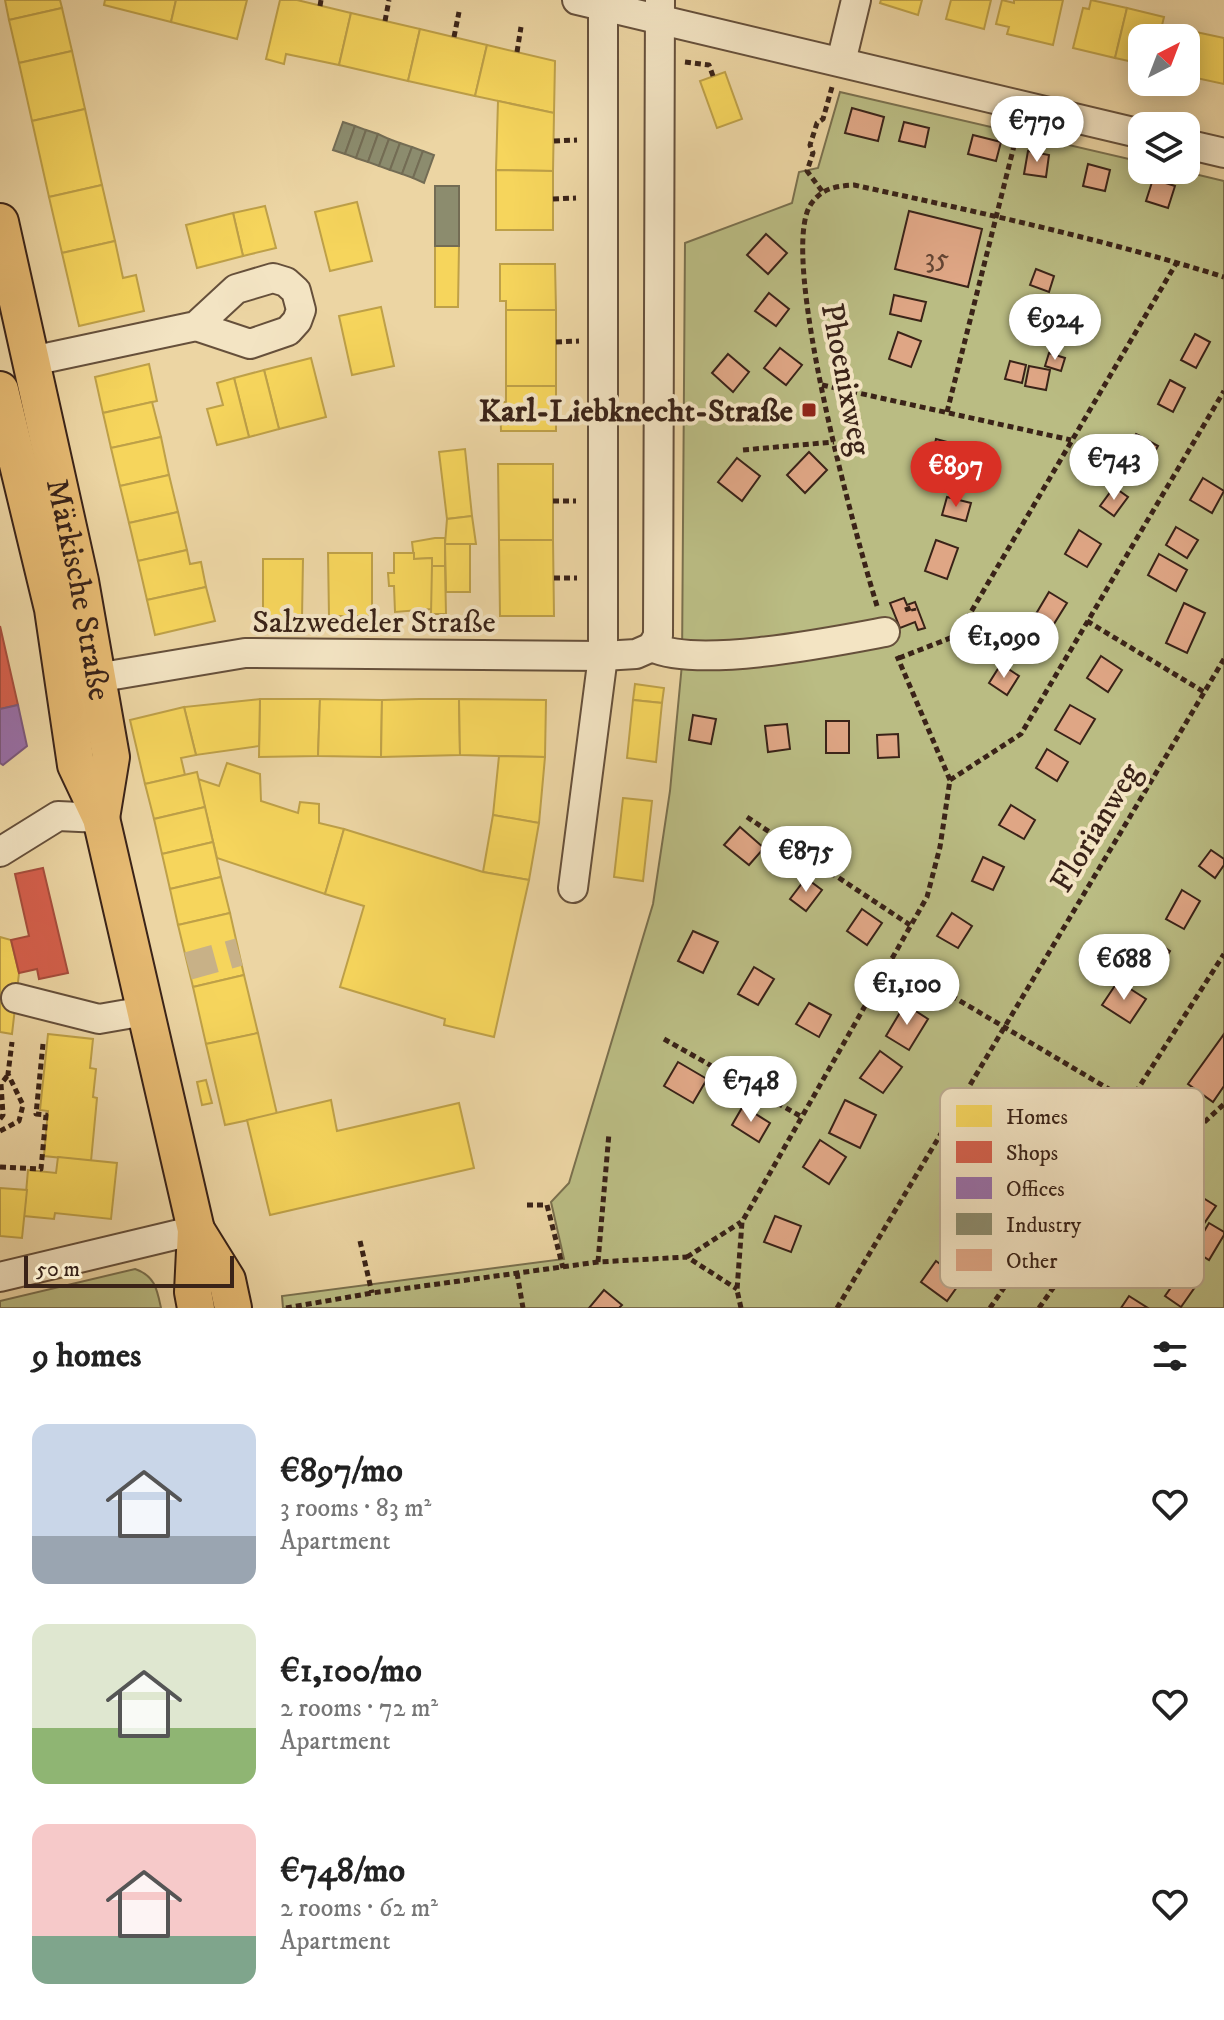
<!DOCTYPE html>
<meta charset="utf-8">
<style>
:root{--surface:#fff;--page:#f6f6f6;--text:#222;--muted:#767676;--accent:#d93025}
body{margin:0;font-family:"IM FELL DW Pica",serif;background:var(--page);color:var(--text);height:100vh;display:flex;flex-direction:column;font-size:30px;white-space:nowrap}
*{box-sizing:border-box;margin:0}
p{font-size:26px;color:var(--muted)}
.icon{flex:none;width:44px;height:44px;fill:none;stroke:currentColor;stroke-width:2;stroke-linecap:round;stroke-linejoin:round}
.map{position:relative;height:1308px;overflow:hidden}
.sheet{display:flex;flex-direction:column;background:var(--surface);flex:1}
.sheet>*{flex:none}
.needle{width:52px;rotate:42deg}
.buttons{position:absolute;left:1128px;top:24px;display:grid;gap:16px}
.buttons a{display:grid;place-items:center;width:72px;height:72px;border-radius:16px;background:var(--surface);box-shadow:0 4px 20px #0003;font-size:40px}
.scale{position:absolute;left:24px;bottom:20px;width:210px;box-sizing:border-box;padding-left:8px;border:4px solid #3a2318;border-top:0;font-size:22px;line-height:28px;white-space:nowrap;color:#3a2318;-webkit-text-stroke:6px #f3e4c3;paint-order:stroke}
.price{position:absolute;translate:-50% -68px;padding:0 18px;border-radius:28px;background:#fff;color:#222;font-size:26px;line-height:52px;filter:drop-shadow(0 2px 4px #0008)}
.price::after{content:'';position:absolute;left:50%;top:48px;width:24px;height:18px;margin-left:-12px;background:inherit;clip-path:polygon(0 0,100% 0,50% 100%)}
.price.active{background:var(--accent);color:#fff}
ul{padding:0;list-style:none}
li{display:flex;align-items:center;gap:24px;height:200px;padding:0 32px}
li span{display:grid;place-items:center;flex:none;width:224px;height:160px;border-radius:16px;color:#555}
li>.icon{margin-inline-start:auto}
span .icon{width:96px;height:96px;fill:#fffc;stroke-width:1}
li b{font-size:34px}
h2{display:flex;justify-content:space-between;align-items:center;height:96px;padding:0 32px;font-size:34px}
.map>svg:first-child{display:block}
</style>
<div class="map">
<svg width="1224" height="1308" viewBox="0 0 1224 1308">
<rect width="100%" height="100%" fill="#ecd5a3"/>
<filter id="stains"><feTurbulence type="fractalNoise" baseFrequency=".0025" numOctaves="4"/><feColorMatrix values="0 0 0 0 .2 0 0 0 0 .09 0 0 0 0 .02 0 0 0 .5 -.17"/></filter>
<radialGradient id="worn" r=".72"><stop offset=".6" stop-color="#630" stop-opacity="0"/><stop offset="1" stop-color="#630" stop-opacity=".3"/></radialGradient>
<g fill="#babc83" stroke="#7a704e" stroke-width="2">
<path d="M840 92 1142 162V170H1178L1224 181V1308H283L282 1296 564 1259 551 1202 569 1183 653 904 670 791 682 664 685 243 792 203 799 172 818 168Z"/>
<path d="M135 1269C155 1276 157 1289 161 1308H0V1301Z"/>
</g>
<g fill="#f6d55c" stroke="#bea048" stroke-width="2">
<path d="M5 0H60L62 8 9 20Z"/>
<path d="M105 0H176L171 22 104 5Z"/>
<path d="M176 0H247L237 39 171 22Z"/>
<path d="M280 0H297L351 13 339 65 286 54 284 64 266 59Z"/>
<path d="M881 0H922L918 15 880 3Z"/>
<path d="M951 0H991L984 29 946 19Z"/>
<path d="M1002 0 1014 3V0H1063L1053 45 1007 34 1009 27 996 24Z"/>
<path d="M1091 0 1127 8 1115 58 1073 48 1083 8 1089 9Z"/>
<path d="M62 8 72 51 19 63 9 20Z"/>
<path d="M1127 8 1164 17 1159 38H1142V64L1115 58Z"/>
<path d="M351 13 420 29 408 81 339 65Z"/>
<path d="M420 29 487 45 475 96 408 81Z"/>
<path d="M1196 32 1224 38V84L1187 76Z"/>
<path d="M487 45 555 61 554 113 475 96Z"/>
<path d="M72 51 85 109 32 121 19 63Z"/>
<path d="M725 72 742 119 717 128 700 81Z"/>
<path d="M498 101 554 113 553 171 496 170Z"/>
<path d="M85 109 102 185 49 197 32 121Z"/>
<path d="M496 170 553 171V230H496Z"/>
<path d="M102 185 115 241 62 253 49 197Z"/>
<path d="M357 202 372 261 330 271 315 212Z"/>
<path d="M265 206 276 248 243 256 233 213Z"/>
<path d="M233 213 243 256 197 268 186 225Z"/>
<path d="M115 241 123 278 136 275 144 311 79 326 62 253Z"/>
<path d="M435 246H459L458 307H435Z"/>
<path d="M500 264H555L556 310H506V301H500Z"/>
<path d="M381 307 394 366 352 375 339 316Z"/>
<rect x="506" y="310" width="50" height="76"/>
<path d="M311 358 326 417 279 429 264 370Z"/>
<path d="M149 364 157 401 103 413 95 377Z"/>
<path d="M264 370 279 429 249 437 234 378Z"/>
<path d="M234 378 249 437 217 445 207 409 223 405 217 383Z"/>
<path d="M506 386H556V431H501L500 402H506Z"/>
<path d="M152 402 161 437 111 448 103 413Z"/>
<path d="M161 437 169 475 120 486 111 448Z"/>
<path d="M465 449 472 516 447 519 439 452Z"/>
<path d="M498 464H553V540H499Z"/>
<path d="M169 475 178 512 129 523 120 486Z"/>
<path d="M178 512 187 550 138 561 129 523Z"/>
<path d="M472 516 476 544H445L447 519Z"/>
<path d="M435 538H445V566H432V558L414 559 412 542Z"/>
<path d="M499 540H553L554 616H500Z"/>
<path d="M445 544H470V592H446Z"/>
<path d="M187 550 190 564 201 562 206 587 147 600 138 561Z"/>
<path d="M328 553H372V616H329Z"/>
<path d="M394 553H414V559L432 558V609L395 612 394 586H389L388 573H394Z"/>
<path d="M263 559H303L302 618H263Z"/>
<path d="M432 566H445L446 614H431Z"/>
<path d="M206 587 215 621 155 635 147 600Z"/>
<path d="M635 684 664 688 662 703 633 700Z"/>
<path d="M260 699H320L318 756 259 757Z"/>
<path d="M260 699 259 746 196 755 184 707Z"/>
<path d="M320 699 382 700 381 757 318 756Z"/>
<path d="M419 699H459L460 755 381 757 382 700Z"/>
<path d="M459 699 546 700 545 757 460 755Z"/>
<path d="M633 700 662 703 656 762 627 758Z"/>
<path d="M184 707 196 755 181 758 185 775 145 784 130 720Z"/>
<path d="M499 756 545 757 539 823 493 815Z"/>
<path d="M227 763 260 774 261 801 298 813 300 802 319 804V823L344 829 325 894 217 858 198 779 219 786Z"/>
<path d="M197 772 205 807 154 819 145 784Z"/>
<path d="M623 798 652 801 643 881 614 877Z"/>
<path d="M205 807 213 842 162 854 154 819Z"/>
<path d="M493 815 539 823 529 880 483 872Z"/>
<path d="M344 829 483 872 529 880 494 1037 444 1025 445 1019 340 987 364 906 325 894Z"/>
<path d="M213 842 221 877 170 889 162 854Z"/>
<path d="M221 877 230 913 178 925 170 889Z"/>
<path d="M230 913 244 975 193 987 178 925Z"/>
<path d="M0 937 11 940 19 973 12 1034 0 1032Z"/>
<path d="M244 975 258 1033 206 1044 193 987Z"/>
<path d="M258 1033 277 1114 225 1125 206 1044Z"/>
<path d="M48 1034 93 1039 90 1068 96 1069 93 1097 97 1098 91 1161 44 1156 48 1111 40 1110Z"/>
<path d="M206 1080 212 1103 202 1105 197 1082Z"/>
<path d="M331 1100 337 1131 459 1103 474 1168 270 1215 247 1120Z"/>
<path d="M58 1157 117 1163 111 1219 55 1213 54 1219 24 1216 28 1170 56 1173Z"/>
<path d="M0 1188 27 1190 22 1238 0 1236Z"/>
</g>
<g fill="#d6604d" stroke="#a74e3d" stroke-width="2">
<path d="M0 626 18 705 0 709Z"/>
<path d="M43 868 68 973 39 979 37 969 19 973 11 940 29 936 15 874Z"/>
</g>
<path fill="#9970ab" stroke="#7c597f" stroke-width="2" d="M18 705 27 746 3 765 0 763V709Z"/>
<g fill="#8c8c6e" stroke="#736c54" stroke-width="2">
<path d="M343 122 355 126 345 154 333 150Z"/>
<path d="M355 126 366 130 356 158 345 154Z"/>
<path d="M366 130 378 134 368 162 356 158Z"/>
<path d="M378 134 389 139 379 166 368 162Z"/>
<path d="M389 139 400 143 390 170 379 166Z"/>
<path d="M400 143 412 147 402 174 390 170Z"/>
<path d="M412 147 423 151 413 178 402 174Z"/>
<path d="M423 151 434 155 424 183 413 178Z"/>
<rect x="435" y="186" width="24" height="60"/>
</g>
<g fill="#dfa685" stroke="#3a2318" stroke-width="2">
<path d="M852 108 884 117 878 141 845 133Z"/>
<path d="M904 122 929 128 925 147 899 141Z"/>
<path d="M973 135 1001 142 996 161 968 154Z"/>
<path d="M1028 151 1049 155 1046 177 1024 174Z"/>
<path d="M1088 164 1110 170 1105 191 1083 186Z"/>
<path d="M1153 179 1175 186 1168 208 1146 201Z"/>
<path d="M909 211 982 229 968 287 895 269Z"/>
<path d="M766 234 787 253 768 274 747 255Z"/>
<path d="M1036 269 1054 276 1049 292 1030 285Z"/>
<path d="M769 293 789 309 776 326 755 311Z"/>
<path d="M894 295 926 302 921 321 890 314Z"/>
<path d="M1024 314 1046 322 1039 342 1017 335Z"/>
<path d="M898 332 921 341 911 367 889 359Z"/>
<path d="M1195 334 1210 342 1196 368 1181 360Z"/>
<path d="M780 348 802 365 786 385 764 368Z"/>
<path d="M1049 353 1065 358 1061 371 1045 366Z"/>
<path d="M728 354 749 372 733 392 712 373Z"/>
<path d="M1010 361 1026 365 1022 383 1005 379Z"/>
<path d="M1029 366 1050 370 1046 390 1025 386Z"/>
<path d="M1170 380 1185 388 1173 412 1158 404Z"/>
<path d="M1136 434 1158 446 1148 464 1126 451Z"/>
<path d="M936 439 958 445 952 465 931 460Z"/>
<path d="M958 445 977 450 972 470 952 465Z"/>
<path d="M809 452 827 470 805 493 787 475Z"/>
<path d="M737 458 760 476 742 501 718 482Z"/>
<path d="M1203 478 1224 491 1212 513 1190 500Z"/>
<path d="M1114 487 1128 497 1114 516 1100 506Z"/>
<path d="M947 497 971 503 966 521 942 515Z"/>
<path d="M1176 527 1198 540 1187 558 1166 545Z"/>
<path d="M1079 530 1101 544 1087 567 1065 554Z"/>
<path d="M936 540 958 548 947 579 925 571Z"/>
<path d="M1159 554 1187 570 1176 591 1148 575Z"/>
<path d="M1049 592 1067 603 1047 635 1030 624Z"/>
<path d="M904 598 907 605 915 602 925 628 918 630 915 622 900 628 890 603Z"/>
<path d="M1184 603 1205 613 1187 653 1166 643Z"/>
<path d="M1101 656 1122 670 1108 692 1087 678Z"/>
<path d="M1001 664 1019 676 1007 695 989 683Z"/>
<path d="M1070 705 1095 719 1080 744 1055 730Z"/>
<path d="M693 715 716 719 711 744 689 740Z"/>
<rect x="826" y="721" width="23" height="32"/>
<path d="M787 724 790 749 768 752 765 726Z"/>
<path d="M898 734 899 757 878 758 877 735Z"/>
<path d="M1047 749 1068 762 1057 781 1036 768Z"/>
<path d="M1011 805 1035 820 1024 839 999 825Z"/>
<path d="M740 827 764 848 749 865 724 845Z"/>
<path d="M1211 850 1224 859V865L1215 878 1199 866Z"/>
<path d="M983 857 1004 867 993 890 972 881Z"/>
<path d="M806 878 822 890 806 911 790 899Z"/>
<path d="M1182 890 1200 901 1184 929 1166 919Z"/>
<path d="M862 909 882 923 867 945 847 931Z"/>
<path d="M952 913 972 926 958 948 937 936Z"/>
<path d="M693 931 718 942 703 973 678 961Z"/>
<path d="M1148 937 1170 951 1160 967 1138 952Z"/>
<path d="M754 967 774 979 758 1005 738 994Z"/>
<path d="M1118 981 1146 999 1130 1023 1102 1005Z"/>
<path d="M809 1003 831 1015 819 1037 796 1024Z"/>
<path d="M905 1004 928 1019 909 1050 886 1036Z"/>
<path d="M1224 1034V1086L1213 1102 1188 1084Z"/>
<path d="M880 1051 902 1067 883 1093 860 1078Z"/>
<path d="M678 1062 707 1079 693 1103 664 1086Z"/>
<path d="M845 1100 876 1115 860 1148 829 1133Z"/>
<path d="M743 1106 770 1123 759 1142 732 1125Z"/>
<path d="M820 1140 846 1157 829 1184 803 1167Z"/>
<path d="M1200 1196 1216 1206 1201 1228 1186 1218Z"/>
<path d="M775 1216 801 1226 791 1252 764 1242Z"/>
<path d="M1209 1223 1224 1232V1235L1209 1260 1193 1250Z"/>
<path d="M936 1261 962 1280 947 1301 921 1282Z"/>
<path d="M1184 1269 1200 1280 1181 1307 1165 1296Z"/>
<path d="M604 1290 622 1305 619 1308H589Z"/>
<path d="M1129 1296 1148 1308H1121Z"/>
</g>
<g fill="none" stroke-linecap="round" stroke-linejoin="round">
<path stroke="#c8b187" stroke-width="28" stroke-dasharray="28 14" stroke-linecap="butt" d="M188 966 239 952"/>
<g stroke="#66503b" stroke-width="32">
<g id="minor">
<path d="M577 0 1142 134"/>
<path d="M841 62 856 0"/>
<path d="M1186 144 1224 153"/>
<path d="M32 361 196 326 236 289 273 278 286 282 296 291 301 310 297 321 288 331 250 344 196 326"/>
<path d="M652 647 658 636 660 0"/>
<path d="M652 647C698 669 832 642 885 632"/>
<path d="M96 678 245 653 603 656 636 654 652 647"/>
<path d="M0 852 58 816 101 818"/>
<path d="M573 888 603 656V0"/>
<path d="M16 998 99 1019 145 1011"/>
<path d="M0 1277 196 1230"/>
</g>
</g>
<g stroke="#3a2318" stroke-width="40">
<g id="major">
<path id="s1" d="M0 222 80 581 111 757 101 818"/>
<path d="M0 390 53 609 76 765 101 818 196 1230 193 1292 196 1308"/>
<path d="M196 1230 227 1280 233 1308"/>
</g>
</g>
<g stroke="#3a2318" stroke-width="5" stroke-dasharray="6 4" stroke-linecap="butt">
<path d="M320 6 321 0"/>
<path d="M385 21 389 0"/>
<path d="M454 37 459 12"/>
<path d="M517 52 521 27"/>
<path d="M685 62 709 65 713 76"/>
<path d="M554 141 577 140"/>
<path d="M822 191 807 171 813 153 810 145 817 123 823 119 832 87"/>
<path d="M553 199 576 198"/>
<path d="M556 342 579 341"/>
<path d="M822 385 1071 440"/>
<path d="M947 412 1018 130"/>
<path d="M743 450 834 442"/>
<path d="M553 501H576"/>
<path d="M554 578H577"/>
<path d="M877 606C857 540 777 254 811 204 822 188 836 186 854 185 978 212 1103 239 1224 277"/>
<path d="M905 610 913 607 914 611"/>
<path d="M1087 621 1204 692"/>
<path d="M899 658 953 637 968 617 1177 262"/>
<path d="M950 780 1021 734 1224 391"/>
<path d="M747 817 910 925"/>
<path d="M891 960 1129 1101 1186 1139 1224 1104"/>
<path d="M664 1039 802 1117"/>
<path d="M0 1119 3 1115 1 1084 8 1075"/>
<path d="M0 1131 19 1121 23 1105 8 1074 12 1042"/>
<path d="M0 1167 41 1169 46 1115 36 1114 43 1044"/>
<path d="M527 1205H547L563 1268"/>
<path d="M360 1241 372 1293"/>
<path d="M687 1257 741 1222"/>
<path d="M598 1262 609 1133"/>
<path d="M517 1273 523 1308"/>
<path d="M286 1308 372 1293 598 1262 687 1257 737 1289"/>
<path d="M741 1308 737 1290 742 1222 927 897 940 847 950 780 897 656"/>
<path d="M837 1308 1224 659"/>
<path d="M990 1308 1111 1131 1224 954"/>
<path d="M1039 1308 1166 1127"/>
</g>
<use href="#minor" stroke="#f3e4c3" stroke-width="28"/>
<use href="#major" stroke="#e6ba72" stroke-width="36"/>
</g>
<rect fill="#8f2418" stroke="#f3e4c3" stroke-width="3" x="801" y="402" width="16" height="16" rx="4"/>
<g text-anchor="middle" stroke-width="8" stroke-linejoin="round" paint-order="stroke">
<g font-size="28" fill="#634433">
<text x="937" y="267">35</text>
</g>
<g font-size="32" fill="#3a2318" stroke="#f3e4c3">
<text transform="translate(847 379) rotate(79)" y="11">Phoenixweg</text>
<text dy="11" stroke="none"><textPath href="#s1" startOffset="376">Märkische Straße</textPath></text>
<text x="374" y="632">Salzwedeler Straße</text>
<text transform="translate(1095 827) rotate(-59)" y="11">Florianweg</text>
</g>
<g font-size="32" font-weight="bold" fill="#3a2318" stroke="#f3e4c3" text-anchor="end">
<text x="793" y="421">Karl-Liebknecht-Straße</text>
</g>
</g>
<rect x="940" y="1088" width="264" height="200" rx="12" fill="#f3e4c3" stroke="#bcaa90" stroke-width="2"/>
<rect x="956" y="1105" width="36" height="22" fill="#f6d55c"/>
<rect x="956" y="1141" width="36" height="22" fill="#d6604d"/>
<rect x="956" y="1177" width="36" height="22" fill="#9970ab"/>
<rect x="956" y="1213" width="36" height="22" fill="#8c8c6e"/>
<rect x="956" y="1249" width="36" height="22" fill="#dfa685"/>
<g font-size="22" fill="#3a2318">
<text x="1006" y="1124">Homes</text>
<text x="1006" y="1160">Shops</text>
<text x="1006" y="1196">Offices</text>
<text x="1006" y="1232">Industry</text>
<text x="1006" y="1268">Other</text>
</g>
<rect width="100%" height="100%" filter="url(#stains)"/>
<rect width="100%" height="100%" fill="url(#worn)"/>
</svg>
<div class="buttons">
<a><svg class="needle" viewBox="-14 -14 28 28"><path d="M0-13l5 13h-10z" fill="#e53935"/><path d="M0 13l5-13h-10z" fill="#767676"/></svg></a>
<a><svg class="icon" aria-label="layers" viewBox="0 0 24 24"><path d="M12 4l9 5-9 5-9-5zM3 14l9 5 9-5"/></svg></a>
</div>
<div class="scale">50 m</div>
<b class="price" style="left:1037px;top:164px">€770</b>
<b class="price" style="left:1055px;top:362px">€924</b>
<b class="price" style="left:1114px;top:502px">€743</b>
<b class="price active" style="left:956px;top:509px">€897</b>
<b class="price" style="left:1004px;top:680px">€1,090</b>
<b class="price" style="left:806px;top:894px">€875</b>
<b class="price" style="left:1124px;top:1002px">€688</b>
<b class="price" style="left:907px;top:1027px">€1,100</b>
<b class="price" style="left:751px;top:1124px">€748</b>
</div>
<section class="sheet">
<h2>9 homes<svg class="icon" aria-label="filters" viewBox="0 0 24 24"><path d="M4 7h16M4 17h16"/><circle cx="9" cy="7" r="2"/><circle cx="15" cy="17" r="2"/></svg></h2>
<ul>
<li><span style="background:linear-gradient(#c9d6e8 70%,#9aa5b1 0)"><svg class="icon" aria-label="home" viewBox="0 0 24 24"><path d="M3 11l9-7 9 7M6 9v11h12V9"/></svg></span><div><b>€897/mo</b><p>3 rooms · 83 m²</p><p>Apartment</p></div><svg class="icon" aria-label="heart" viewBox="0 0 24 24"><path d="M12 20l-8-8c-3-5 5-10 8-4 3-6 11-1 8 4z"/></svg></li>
<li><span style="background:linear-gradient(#dfe7d0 65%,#8fb573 0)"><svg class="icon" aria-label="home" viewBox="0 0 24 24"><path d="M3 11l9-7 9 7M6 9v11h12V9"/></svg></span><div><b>€1,100/mo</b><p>2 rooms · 72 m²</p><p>Apartment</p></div><svg class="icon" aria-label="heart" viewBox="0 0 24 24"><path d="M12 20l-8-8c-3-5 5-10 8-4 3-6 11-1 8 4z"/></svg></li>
<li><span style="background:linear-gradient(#f6c9c9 70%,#7fa58c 0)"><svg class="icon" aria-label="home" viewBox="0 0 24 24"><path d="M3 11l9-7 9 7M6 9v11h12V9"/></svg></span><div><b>€748/mo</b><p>2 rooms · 62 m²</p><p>Apartment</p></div><svg class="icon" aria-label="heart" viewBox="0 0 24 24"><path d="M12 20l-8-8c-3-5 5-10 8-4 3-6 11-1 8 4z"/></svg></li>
</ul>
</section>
